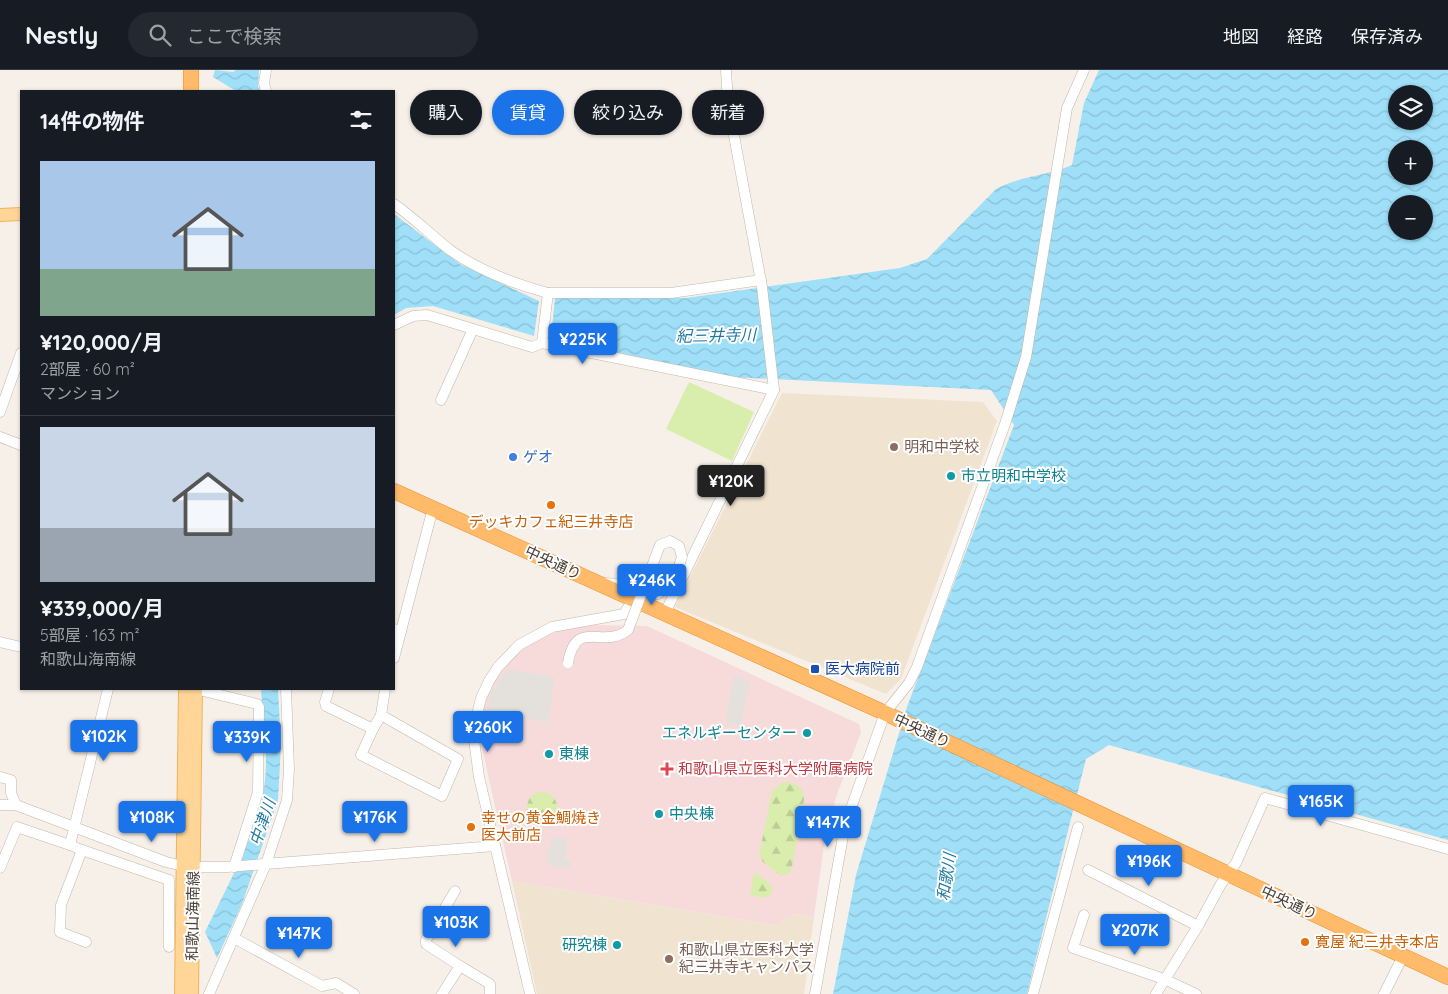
<!DOCTYPE html>
<html lang="ja">
<meta charset="utf-8">
<style>
:root{--surface:#171b24;--page:#242831;--text:#f1f3f6;--muted:#9ea1a6;--line:#363941;--accent:#1a73e8}
body{margin:0;font-family:Quicksand,"Noto Sans JP",sans-serif;background:var(--page);color:var(--text);height:100vh;display:flex;flex-direction:column;font-size:19px;white-space:nowrap}
*{box-sizing:border-box;margin:0}
p{font-size:16px;color:var(--muted)}
.icon{flex:none;width:28px;height:28px;fill:none;stroke:currentColor;stroke-width:2;stroke-linecap:round;stroke-linejoin:round}
.map{position:relative;flex:1;overflow:hidden}
.sheet{position:absolute;left:20px;top:20px;width:375px;height:600px;display:flex;flex-direction:column;background:var(--surface);border-radius:0px;box-shadow:0 1px 4px #0004}
.sheet>*{flex:none}
.hud{position:absolute;left:410px;top:20px;width:475px;height:45px;display:flex;gap:10px}
.fabs{position:absolute;left:1388px;top:15px;display:grid;gap:10px}
.fabs a{display:grid;place-items:center;width:45px;height:45px;border-radius:50%;background:var(--surface);box-shadow:0 1px 4px #0004;font-size:25px}
.price{position:absolute;translate:-50% -42px;padding:0 11px;border-radius:5px;background:var(--accent);color:#fff;font-size:16px;line-height:32px;filter:drop-shadow(0 1px 2px #0008)}
.price::after{content:'';position:absolute;left:50%;top:30px;width:15px;height:11px;margin-left:-8px;background:inherit;clip-path:polygon(0 0,100% 0,50% 100%)}
.price.active{background:#222;color:#fff}
ul{padding:0;list-style:none}
li{display:grid;align-content:center;gap:10px;height:265px;padding:0 20px}
li+li{border-top:1px solid var(--line)}
li span{display:grid;place-items:center;height:155px;border-radius:0px;color:#555}
li>.icon{margin-inline-start:auto}
span .icon{width:90px;height:90px;fill:#fffc;stroke-width:1}
li b{font-size:21px}
h2{display:flex;justify-content:space-between;align-items:center;height:60px;padding:0 20px;font-size:21px}
.chip{padding:0 18px;border-radius:22px;background:var(--surface);box-shadow:0 1px 4px #0004;font-size:18px;line-height:45px}
.chip.active{background:var(--accent);color:#fff}
header{display:flex;align-items:center;gap:30px;box-sizing:border-box;height:70px;padding:0 25px;background:var(--surface);border-bottom:1px solid var(--line)}
header strong{font-size:24px}
nav{display:flex;gap:28px;margin-inline-start:auto;font-size:18px}
.search{width:350px;height:45px;background:var(--page);display:flex;align-items:center;gap:12px;box-sizing:border-box;padding:0 18px;border-radius:28px;color:var(--muted);font-size:19px}
.map>svg:first-child{display:block}
</style>
<header>
<strong>Nestly</strong>
<div class="search"><svg class="icon" aria-label="search" viewBox="0 0 24 24"><circle cx="10" cy="10" r="6"/><path d="M15 15l6 6"/></svg>ここで検索</div>
<nav><a>地図</a><a>経路</a><a>保存済み</a></nav>
</header>
<div class="map">
<svg width="1448" height="924" viewBox="0 0 1448 924">
<defs>
<pattern id="forest-firs" width="22" height="20" patternUnits="userSpaceOnUse" patternTransform="scale(1.25)"><rect width="22" height="20" fill="#d9eead"/><path d="M5 1l3.5 6h-7zM16 11l3.5 6h-7z" fill="#bccd95"/></pattern>
<pattern id="water-waves" width="16" height="10" patternUnits="userSpaceOnUse" patternTransform="scale(1.25)"><rect width="16" height="10" fill="#9fdff8"/><path d="M0 5q4-4 8 0t8 0" fill="none" stroke="#8ac0d5"/></pattern>
</defs>
<rect width="100%" height="100%" fill="#f6f0e8"/>
<g fill="#f0e4d1">
<path d="M782 323 983 332 997 351 901 609 886 624 675 537Z"/>
<path d="M512 811 775 855 796 844 814 847 804 924H537Z"/>
</g>
<path fill="#f7dbdb" d="M594 555 647 556 859 654 861 663 837 724 825 768 814 847 796 844 775 855 512 811 481 674V649L488 621 505 593 535 570 561 560Z"/>
<g fill="url(#forest-firs)">
<path d="M789 712C798 714 805 720 804 730L791 802 781 806 763 792 759 785 772 721 782 713Z"/>
<circle cx="542" cy="737" r="15"/>
<path d="M754 802 771 815 773 822C767 830 758 828 750 824Z"/>
</g>
<path fill="#d9eead" d="M689 312 754 342 732 391 666 359Z"/>
<g fill="#e4e1dd">
<path d="M507 599 555 607 548 652 487 642 490 623Z"/>
<path d="M734 605 750 612 740 656 725 653Z"/>
<path d="M558 767 567 769 565 790 571 791 570 798 553 797 547 794 550 771Z"/>
</g>
<g fill="url(#water-waves)" fill-rule="evenodd">
<path d="M215 0 233 2 236 0H259L258 16 260 21H236L213 7Z"/>
<path d="M1099 0H1448V770L1109 675 1086 689 1027 924H833L856 805 907 637 1014 355 991 320 730 307 551 268 555 228H686L900 198 927 189 996 119C1020 106 1047 106 1072 95L1084 33ZM1396 24H1424V51H1396ZM1396 79H1424V106H1396ZM1396 134H1424V161H1396Z"/>
<path d="M394 144 460 194 539 231 534 266 433 236 406 238 394 245Z"/>
<path d="M261 619H278L281 675 278 730 242 834 217 888 205 862C227 816 255 768 264 718 269 686 263 651 261 619Z"/>
</g>
<g fill="none" stroke-linecap="round" stroke-linejoin="round">
<g stroke="#c3b7aa" stroke-width="11">
<g id="minor">
<path d="M266 0 264 13 266 21"/>
<path d="M394 134C414 148 431 165 450 180 478 200 515 214 548 223H671L761 210"/>
<path d="M394 255 413 246 427 245 532 277 542 273 774 320"/>
<path d="M542 273 548 223"/>
<path d="M441 330 473 259"/>
<path d="M0 342 21 283"/>
<path d="M0 367 21 375"/>
<path d="M603 513 625 514 651 524H658L668 517 679 496"/>
<path d="M665 543 774 320 762 217 728 33 726 0"/>
<path d="M394 559 401 561 433 438"/>
<path d="M0 572 21 577"/>
<path d="M394 588 401 561"/>
<path d="M195 619 257 634 259 637 258 722 234 797"/>
<path d="M329 619 325 632 326 636 373 659 381 645"/>
<path d="M373 659 361 685 442 726 458 689 381 645 385 619"/>
<path d="M0 707 11 710V723L16 735"/>
<path d="M0 735H16L166 792 187 797H227L495 776"/>
<path d="M82 780 169 810V877"/>
<path d="M0 798 17 757 70 775"/>
<path d="M1088 800 1198 856"/>
<path d="M1084 845 1073 878 1164 909 1196 924"/>
<path d="M234 868 322 916 336 913 354 924"/>
<path d="M86 872 60 862 61 835 82 780 70 775 108 619"/>
<path d="M460 896 490 914V924"/>
<path d="M209 924 266 794 287 730 289 699 286 619"/>
<path d="M442 924 460 896 426 874V870L455 821"/>
<path d="M530 924 479 707 473 662 481 628 489 611 498 597 519 575 552 557 624 544 633 530"/>
<path d="M815 924 845 755 885 643 909 613 917 597 1005 354 1026 287 1067 38 1084 0"/>
<path d="M1033 924 1078 757"/>
<path d="M1156 924 1198 856 1221 814 1236 793 1265 728 1448 779"/>
<path d="M1384 924 1403 886"/>
</g>
</g>
<g stroke="#f1b25b" stroke-width="14">
<g id="major">
<path d="M0 145 21 144"/>
<path d="M181 924 185 619"/>
<path d="M192 924 196 619"/>
</g>
</g>
<g stroke="#ef8e2a" stroke-width="16">
<g id="highway">
<path d="M191 0V21"/>
<path d="M394 421 885 643 1448 907"/>
</g>
</g>
<use href="#minor" stroke="#fff" stroke-width="10"/>
<use href="#major" stroke="#ffd598" stroke-width="12"/>
<use href="#highway" stroke="#ffbb6a" stroke-width="15"/>
<g stroke="#c3b7aa" stroke-width="11" stroke-linecap="butt">
<path id="minor-bridge" d="M568 593C576 547 602 580 628 560L660 475 670 471 679 476 682 487 679 496"/>
</g>
<use href="#minor-bridge" stroke="#fff" stroke-width="10"/>
</g>
<g fill="#8d6e63" stroke="#fff" stroke-width="2">
<circle cx="894" cy="377" r="5"/>
<circle cx="669" cy="889" r="5"/>
</g>
<circle fill="#3f7fe0" stroke="#fff" stroke-width="2" cx="513" cy="387" r="5"/>
<g fill="#0f9aa8" stroke="#fff" stroke-width="2">
<circle cx="951" cy="406" r="5"/>
<circle cx="807" cy="663" r="5"/>
<circle cx="549" cy="684" r="5"/>
<circle cx="659" cy="744" r="5"/>
<circle cx="617" cy="875" r="5"/>
</g>
<g fill="#e8710a" stroke="#fff" stroke-width="2">
<circle cx="551" cy="435" r="5"/>
<circle cx="471" cy="757" r="5"/>
<circle cx="1305" cy="872" r="5"/>
</g>
<rect fill="#1a4fb4" stroke="#fff" stroke-width="2" x="810" y="594" width="10" height="10" rx="2.5"/>
<path fill="#e0444e" stroke="#fff" stroke-width="2" d="M664.5 691.5h5v5h5v5h-5v5h-5v-5h-5v-5h5z"/>
<g text-anchor="middle" stroke-width="4" stroke-linejoin="round" paint-order="stroke">
<g font-size="15" fill="#785e54" stroke="#fff" text-anchor="start">
<text x="904" y="382">明和中学校</text>
<text x="679" y="885">和歌山県立医科大学<tspan x="679" dy="17">紀三井寺キャンパス</tspan></text>
</g>
<g font-size="15" fill="#366cbe" stroke="#fff" text-anchor="start">
<text x="523" y="392">ゲオ</text>
</g>
<g font-size="15" fill="#0d838f" stroke="#fff" text-anchor="start">
<text x="961" y="411">市立明和中学校</text>
<text x="797" y="668" text-anchor="end">エネルギーセンター</text>
<text x="559" y="689">東棟</text>
<text x="669" y="749">中央棟</text>
<text x="607" y="880" text-anchor="end">研究棟</text>
</g>
<g font-size="15" fill="#c56008" stroke="#fff" text-anchor="start">
<text x="551" y="457" text-anchor="middle">デッキカフェ紀三井寺店</text>
<text x="481" y="753">幸せの黄金鯛焼き<tspan x="481" dy="17">医大前店</tspan></text>
<text x="1315" y="877">寛屋 紀三井寺本店</text>
</g>
<g font-size="15" fill="#4a4036" stroke="#fff">
<text transform="translate(553 493) rotate(25)" y="5">中央通り</text>
<text transform="translate(922 661) rotate(25)" y="5">中央通り</text>
<text transform="translate(1289 833) rotate(25)" y="5">中央通り</text>
<text transform="translate(193 846) rotate(-89)" y="5">和歌山海南線</text>
</g>
<g font-size="15" fill="#164399" stroke="#fff" text-anchor="start">
<text x="825" y="604">医大病院前</text>
</g>
<g font-size="15" fill="#be3a42" stroke="#fff" text-anchor="start">
<text x="678" y="704">和歌山県立医科大学附属病院</text>
</g>
<g font-size="16" font-style="italic" fill="#1f799f" stroke="#fff">
<text transform="translate(716 265) rotate(-1)" y="6">紀三井寺川</text>
<text transform="translate(262 752) rotate(-71)" y="6">中津川</text>
<text transform="translate(946 807) rotate(-82)" y="6">和歌川</text>
</g>
</g>
</svg>
<div class="fabs">
<a><svg class="icon" aria-label="layers" viewBox="0 0 24 24"><path d="M12 4l9 5-9 5-9-5zM3 14l9 5 9-5"/></svg></a>
<a>+</a>
<a>−</a>
</div>
<b class="price" style="left:583px;top:295px">¥225K</b>
<b class="price active" style="left:731px;top:437px">¥120K</b>
<b class="price" style="left:652px;top:536px">¥246K</b>
<b class="price" style="left:488px;top:683px">¥260K</b>
<b class="price" style="left:104px;top:692px">¥102K</b>
<b class="price" style="left:247px;top:693px">¥339K</b>
<b class="price" style="left:1321px;top:757px">¥165K</b>
<b class="price" style="left:152px;top:773px">¥108K</b>
<b class="price" style="left:375px;top:773px">¥176K</b>
<b class="price" style="left:828px;top:778px">¥147K</b>
<b class="price" style="left:1149px;top:817px">¥196K</b>
<b class="price" style="left:456px;top:878px">¥103K</b>
<b class="price" style="left:1135px;top:886px">¥207K</b>
<b class="price" style="left:299px;top:889px">¥147K</b>
<div class="hud">
<a class="chip">購入</a>
<a class="chip active">賃貸</a>
<a class="chip">絞り込み</a>
<a class="chip">新着</a>
</div>
<section class="sheet">
<h2>14件の物件<svg class="icon" aria-label="filters" viewBox="0 0 24 24"><path d="M4 7h16M4 17h16"/><circle cx="9" cy="7" r="2"/><circle cx="15" cy="17" r="2"/></svg></h2>
<ul>
<li><span style="background:linear-gradient(#a9c7e8 70%,#7fa58c 0)"><svg class="icon" aria-label="home" viewBox="0 0 24 24"><path d="M3 11l9-7 9 7M6 9v11h12V9"/></svg></span><div><b>¥120,000/月</b><p>2部屋 · 60 m²</p><p>マンション</p></div></li>
<li><span style="background:linear-gradient(#c9d6e8 65%,#9aa5b1 0)"><svg class="icon" aria-label="home" viewBox="0 0 24 24"><path d="M3 11l9-7 9 7M6 9v11h12V9"/></svg></span><div><b>¥339,000/月</b><p>5部屋 · 163 m²</p><p>和歌山海南線</p></div></li>
</ul>
</section>
</div>
